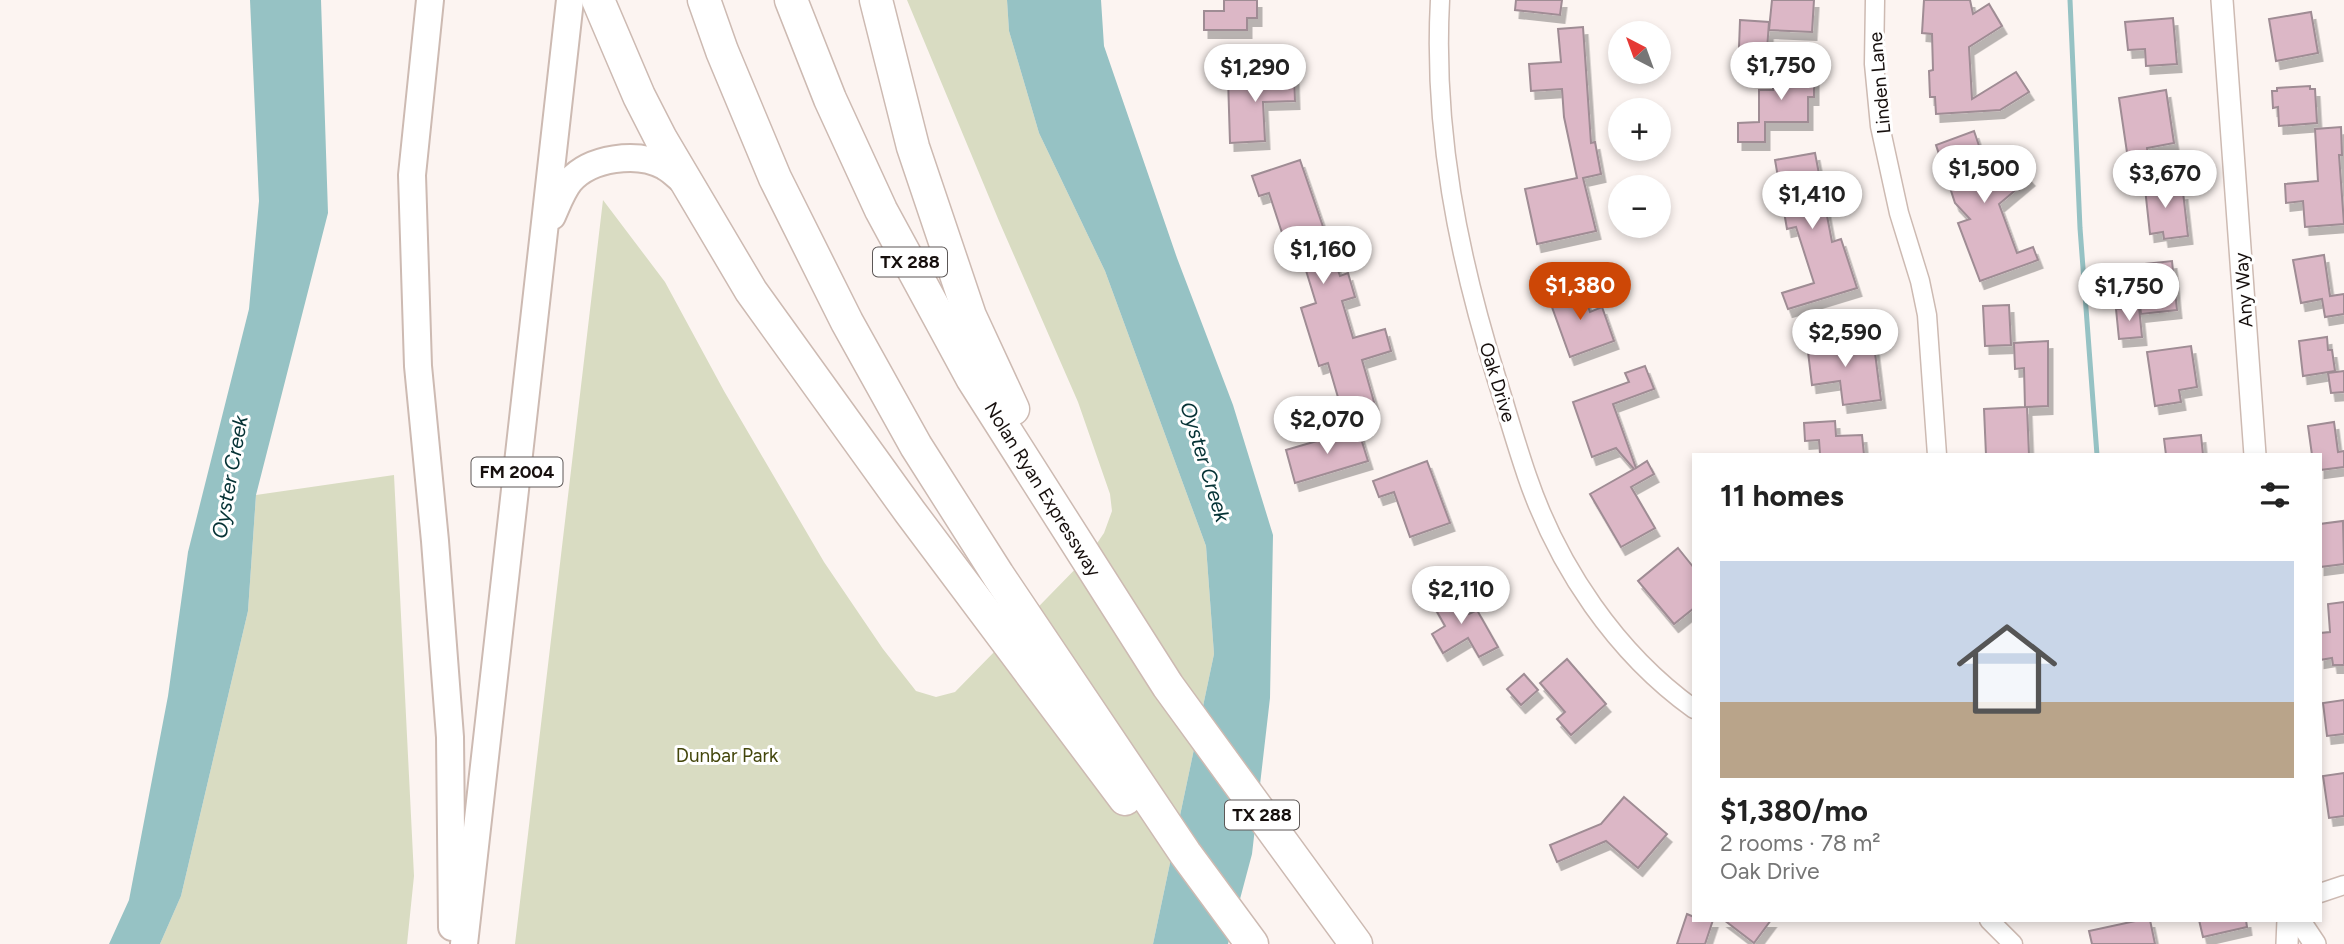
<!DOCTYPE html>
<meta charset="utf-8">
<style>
:root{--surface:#fff;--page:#f2f2f2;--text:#222;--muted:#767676;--line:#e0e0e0;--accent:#cd4706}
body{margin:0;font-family:Figtree,sans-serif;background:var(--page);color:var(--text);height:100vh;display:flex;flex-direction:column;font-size:26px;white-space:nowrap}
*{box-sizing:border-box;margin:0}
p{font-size:23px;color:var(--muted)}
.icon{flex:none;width:38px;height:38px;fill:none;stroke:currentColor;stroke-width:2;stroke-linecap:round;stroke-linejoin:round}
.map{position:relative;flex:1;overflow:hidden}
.sheet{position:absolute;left:1692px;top:453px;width:630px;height:469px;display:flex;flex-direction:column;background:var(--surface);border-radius:0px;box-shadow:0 4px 10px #0003}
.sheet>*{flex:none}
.needle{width:46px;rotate:319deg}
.buttons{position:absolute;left:1608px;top:21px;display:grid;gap:14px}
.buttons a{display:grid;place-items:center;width:63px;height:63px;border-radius:50%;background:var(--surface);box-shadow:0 4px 10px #0003;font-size:35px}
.price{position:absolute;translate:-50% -60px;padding:0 16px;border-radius:24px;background:#fff;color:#222;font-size:23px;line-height:46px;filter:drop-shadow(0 2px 4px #0008)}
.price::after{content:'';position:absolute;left:50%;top:42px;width:21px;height:16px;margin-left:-10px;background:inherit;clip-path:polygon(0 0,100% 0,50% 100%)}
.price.active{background:var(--accent);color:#fff}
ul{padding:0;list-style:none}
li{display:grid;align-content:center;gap:14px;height:371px;padding:0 28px}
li+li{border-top:2px solid var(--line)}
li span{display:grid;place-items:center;height:217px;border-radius:0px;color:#555}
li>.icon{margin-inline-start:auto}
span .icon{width:126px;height:126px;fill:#fffc;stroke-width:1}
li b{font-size:30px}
h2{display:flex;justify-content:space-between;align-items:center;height:84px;padding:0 28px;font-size:30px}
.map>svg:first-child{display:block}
</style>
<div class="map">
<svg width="2344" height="944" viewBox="0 0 2344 944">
<defs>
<filter id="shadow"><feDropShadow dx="4.5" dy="8" stdDeviation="0" flood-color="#0004"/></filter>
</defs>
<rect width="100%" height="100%" fill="#fcf4f1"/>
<g fill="#d9dcc2">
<path d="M907 0H1007L1009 31 1039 133 1105 271 1206 546 1214 654 1153 944H515L603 200 665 282 724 391 824 562 883 649 916 691 936 697 955 692 1089 555 1104 533 1112 511 1110 494 1078 402 999 221Z"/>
<path d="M394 475 414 876 407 944H160L181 896 248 611 256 495Z"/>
</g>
<g fill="#96c2c4">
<path d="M250 0H321L328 213 256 495 248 611 181 896 160 944H109L129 900 168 696 188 552 249 309 259 201Z"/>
<path d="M1007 0H1101L1104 46 1177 258 1233 405 1273 535 1270 698 1252 854 1228 944H1153L1214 654 1206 546 1105 271 1039 133 1009 31Z"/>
</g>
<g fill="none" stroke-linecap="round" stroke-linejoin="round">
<path stroke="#96c2c4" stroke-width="5" d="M2070 0 2080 228 2097 455"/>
</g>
<g fill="#dcb7c6" stroke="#9f8c94" stroke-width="2" filter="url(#shadow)">
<path d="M1224 0H1257V18H1247V30H1204V11H1224Z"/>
<path d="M1516 0H1562L1560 15 1515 10Z"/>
<path d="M1772 0H1814L1812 32 1769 30Z"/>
<path d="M1924 0H1970L1973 14 1989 4 2002 26 1969 47 1972 99 2016 72 2029 92 2000 110 1936 114 1935 97H1930L1929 71 1933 70 1932 34 1922 33Z"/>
<path d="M2311 12 2318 53 2276 61 2269 19Z"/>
<path d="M2173 18 2177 64 2146 66 2145 49 2128 50 2125 22Z"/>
<path d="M1740 20 1769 22 1767 50 1739 48Z"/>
<path d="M1583 27 1591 143 1595 142 1601 174 1583 178 1596 231 1537 244 1525 189 1577 178 1564 117 1562 89 1531 91 1529 64 1561 62 1558 29Z"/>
<path d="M1773 68H1814V97H1808V122H1765V142H1738V123L1759 122V90H1773Z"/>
<path d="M1294 75 1295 101 1263 102 1265 141 1230 143 1228 78Z"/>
<path d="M2310 86V89H2315L2317 123 2279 126 2278 107 2273 108 2272 91H2277V88Z"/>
<path d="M2166 90 2174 143 2147 148 2149 163 2129 166 2119 98Z"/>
<path d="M2341 127 2342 155H2339L2344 224 2305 227 2303 201 2286 203 2285 184 2318 181 2315 129Z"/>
<path d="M1974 131 1990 178 2012 158 2030 178 1999 204 2017 253 2033 247 2038 260 1980 281 1958 223 1970 219 1955 203 1936 145Z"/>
<path d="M1815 153 1832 242 1841 239 1857 288 1788 309 1782 293 1814 283 1796 227 1787 229 1775 160Z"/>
<path d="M1300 160 1340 276 1348 273 1355 297 1342 301 1353 338 1385 329 1391 351 1362 360 1374 402 1342 411 1328 363 1319 366 1301 308 1316 303 1296 238 1285 242 1269 193 1259 196 1252 176Z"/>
<path d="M2162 177 2164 194 2183 192 2188 236 2164 239 2163 232 2150 234 2144 179Z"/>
<path d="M2324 255 2330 296 2344 294V314L2325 317 2322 299 2301 303 2293 260Z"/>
<path d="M2172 261 2177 310 2141 314 2136 265Z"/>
<path d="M1580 284 1590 312 1602 307 1614 341 1570 357 1548 296Z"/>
<path d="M2009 305 2011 345 1985 346 1983 306Z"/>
<path d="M2139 307 2142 337 2119 339 2116 309Z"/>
<path d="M1829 332 1832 351 1874 345 1881 400 1843 405 1840 381 1812 385 1806 335Z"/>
<path d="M2327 337 2328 350H2332L2335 371 2303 376 2299 341Z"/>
<path d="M2048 341V406L2027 407 2029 455H1986L1984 409 2025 407 2024 368 2015 369 2014 343Z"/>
<path d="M2191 346 2197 387 2179 390 2181 402 2155 406 2147 352Z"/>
<path d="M1645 366 1654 389 1613 404 1636 468 1647 461 1654 474 1631 487 1655 528 1621 547 1590 494 1634 469 1616 448 1592 457 1573 402 1629 382 1625 373Z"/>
<path d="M2344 371V392L2331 393 2328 373Z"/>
<path d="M1835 421 1836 436 1862 435 1864 455 1820 454 1819 440 1805 441 1804 423Z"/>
<path d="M2334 422 2338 452 2344 451V467L2320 470V455H2312L2308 426Z"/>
<path d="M1358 429 1368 461 1295 483 1286 450Z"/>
<path d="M2201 435 2203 455H2166L2164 439Z"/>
<path d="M1427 461 1450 523 1410 537 1394 492 1379 497 1373 481Z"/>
<path d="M2343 521 2344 564 2320 567V524Z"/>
<path d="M1678 548 1694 568V608L1674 624 1638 581Z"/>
<path d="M1455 590 1469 614 1477 610 1498 647 1479 657 1468 638 1443 653 1432 634 1445 626 1432 603Z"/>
<path d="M2344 602V665H2333L2332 658 2320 660V633L2330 632 2328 604Z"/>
<path d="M1567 659 1606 704 1571 735 1557 719 1565 712 1540 683Z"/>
<path d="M1524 674 1538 690 1521 705 1507 689Z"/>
<path d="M2344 700V734L2327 736 2323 703Z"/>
<path d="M2344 773V816L2329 818 2323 776Z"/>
<path d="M1624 797 1667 834 1638 868 1606 841 1557 862 1550 845 1601 824Z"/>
<path d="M1687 914 1694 917V920H1713L1705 944H1677Z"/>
<path d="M1724 920H1771L1754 943Z"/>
<path d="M2140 920H2150L2155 944H2092L2089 931Z"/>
<path d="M2199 920H2246L2247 927 2203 937Z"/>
</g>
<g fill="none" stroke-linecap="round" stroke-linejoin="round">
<g stroke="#cdbab2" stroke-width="21">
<g id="minor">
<path d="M1440 0C1433 131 1458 256 1497 380 1507 412 1516 444 1527 476 1558 567 1616 653 1694 709"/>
<path d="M1875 0 1874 64 1880 126 1899 213 1920 281 1927 315 1937 455"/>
<path d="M2320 893 2344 885"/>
<path d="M1989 920 2013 944"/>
</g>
</g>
<g stroke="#cdbab2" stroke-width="24">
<g id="tertiary">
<path d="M2222 0 2255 455"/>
<path d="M2299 920 2315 944"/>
<path d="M2287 944 2288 920"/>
</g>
</g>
<g stroke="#cdbab2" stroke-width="30">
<g id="primary">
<path d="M430 0 412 175 418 366 435 541 450 737 452 927"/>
<path d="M552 216C557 205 562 191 570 181 590 158 637 151 664 166 672 170 679 178 686 183"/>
<path d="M464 944 570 0"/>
</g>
</g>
<g stroke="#cdbab2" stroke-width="35">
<g id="motorway">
<path d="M598 0 639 96 661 139 751 291 910 512 1125 799"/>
<path d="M704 0 722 51 775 178 847 322 916 446 998 575 1185 853 1252 944"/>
<path d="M791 0 830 99 881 210 972 378 1168 686 1356 944"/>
<path d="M876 0 913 147 970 316 1013 409"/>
</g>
</g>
<use href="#minor" stroke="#fff" stroke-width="18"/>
<use href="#tertiary" stroke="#fff" stroke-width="21"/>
<use href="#primary" stroke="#fff" stroke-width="26"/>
<use href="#motorway" stroke="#fff" stroke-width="32"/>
</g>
<g text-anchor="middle" stroke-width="6" stroke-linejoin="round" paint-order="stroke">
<g fill="#fff" stroke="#5c5756" stroke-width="2">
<rect x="873" y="247.5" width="74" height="29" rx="5"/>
<rect x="471.5" y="457.5" width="91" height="29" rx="5"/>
<rect x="1225" y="800.5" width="74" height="29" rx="5"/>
</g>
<g font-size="18" font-weight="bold" fill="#160f0d">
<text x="910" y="268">TX 288</text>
<text x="517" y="478">FM 2004</text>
<text x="1262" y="821">TX 288</text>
</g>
<g font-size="19" fill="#160f0d" stroke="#fff">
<text transform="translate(1879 83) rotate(-95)" y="7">Linden Lane</text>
<text transform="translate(2243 290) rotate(-94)" y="7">Any Way</text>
<text transform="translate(1498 382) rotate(73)" y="7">Oak Drive</text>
<text transform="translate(1043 489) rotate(58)" y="7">Nolan Ryan Expressway</text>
</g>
<g font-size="19" fill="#43460b" stroke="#fff">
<text x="727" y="762">Dunbar Park</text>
</g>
<g font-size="21" font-style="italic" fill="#053235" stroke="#fff">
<text transform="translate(1205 462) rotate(73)" y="7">Oyster Creek</text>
<text transform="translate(230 477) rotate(-80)" y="7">Oyster Creek</text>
</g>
</g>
</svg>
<div class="buttons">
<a><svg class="needle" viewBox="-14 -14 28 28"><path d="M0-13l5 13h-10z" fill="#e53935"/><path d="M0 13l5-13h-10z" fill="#767676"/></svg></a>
<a>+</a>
<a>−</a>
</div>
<b class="price" style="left:1781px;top:102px">$1,750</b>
<b class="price" style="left:1255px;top:104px">$1,290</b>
<b class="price" style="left:1984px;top:205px">$1,500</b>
<b class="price" style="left:2165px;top:210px">$3,670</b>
<b class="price" style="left:1812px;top:231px">$1,410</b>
<b class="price" style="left:1323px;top:286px">$1,160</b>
<b class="price active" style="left:1580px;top:322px">$1,380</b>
<b class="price" style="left:2129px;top:323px">$1,750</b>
<b class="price" style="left:1845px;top:369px">$2,590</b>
<b class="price" style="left:1327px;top:456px">$2,070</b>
<b class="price" style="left:1461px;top:626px">$2,110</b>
<section class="sheet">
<h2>11 homes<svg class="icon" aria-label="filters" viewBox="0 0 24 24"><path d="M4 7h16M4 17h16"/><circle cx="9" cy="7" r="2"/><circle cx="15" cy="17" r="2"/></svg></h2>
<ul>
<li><span style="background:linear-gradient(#c9d6e8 65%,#b9a48a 0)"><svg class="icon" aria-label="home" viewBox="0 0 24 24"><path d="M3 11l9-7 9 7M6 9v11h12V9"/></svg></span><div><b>$1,380/mo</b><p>2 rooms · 78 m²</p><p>Oak Drive</p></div></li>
</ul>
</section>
</div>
